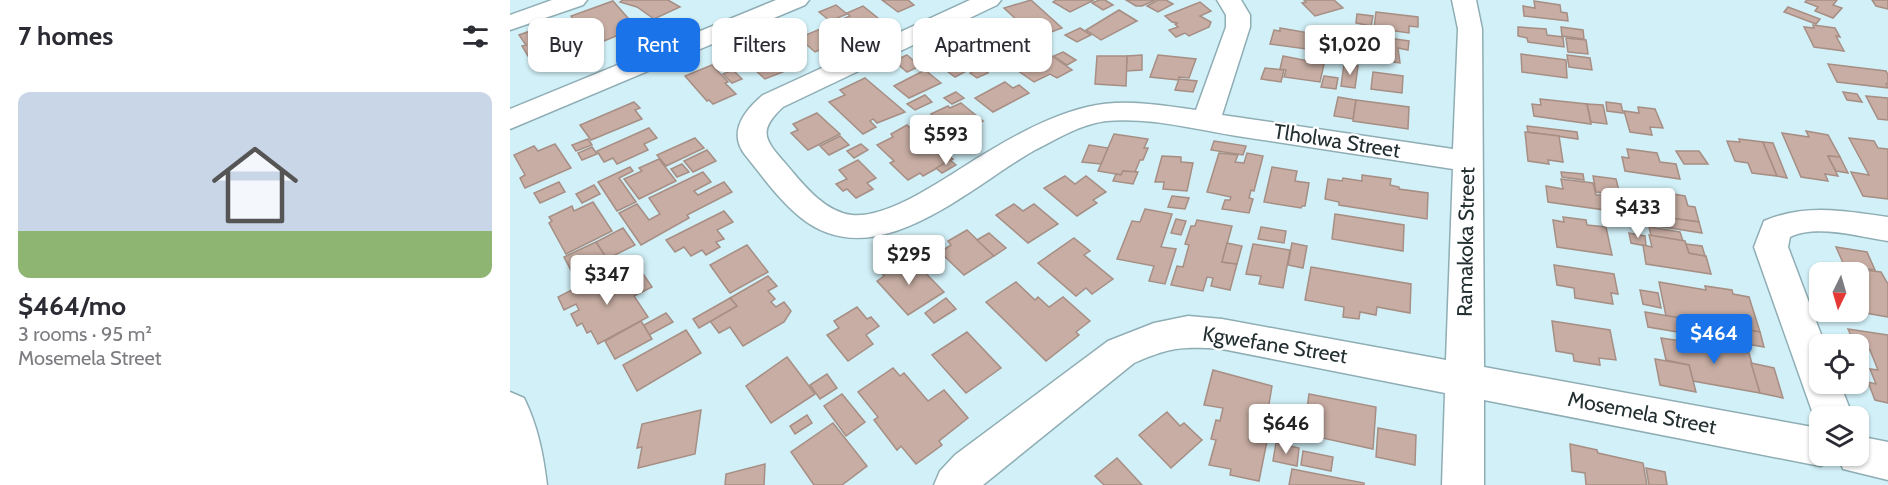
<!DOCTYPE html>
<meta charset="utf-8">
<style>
:root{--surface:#fff;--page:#f7f7f7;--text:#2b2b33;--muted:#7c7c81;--line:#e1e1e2;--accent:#1a73e8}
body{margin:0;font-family:Cabin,sans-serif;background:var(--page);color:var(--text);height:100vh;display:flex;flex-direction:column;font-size:22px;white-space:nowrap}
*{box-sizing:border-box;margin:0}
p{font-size:20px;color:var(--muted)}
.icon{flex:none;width:33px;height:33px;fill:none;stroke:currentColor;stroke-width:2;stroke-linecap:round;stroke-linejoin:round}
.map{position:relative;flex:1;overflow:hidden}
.details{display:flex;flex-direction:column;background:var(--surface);width:510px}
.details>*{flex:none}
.guide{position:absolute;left:18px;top:18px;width:570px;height:54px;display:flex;gap:12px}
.needle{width:39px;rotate:185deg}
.tools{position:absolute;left:1299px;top:262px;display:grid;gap:12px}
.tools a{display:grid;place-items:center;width:60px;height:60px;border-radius:12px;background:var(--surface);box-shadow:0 2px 4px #0004;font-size:30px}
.price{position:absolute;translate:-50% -51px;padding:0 14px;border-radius:6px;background:#fff;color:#222;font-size:20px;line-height:39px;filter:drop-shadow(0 2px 3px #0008)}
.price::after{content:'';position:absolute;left:50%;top:36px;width:18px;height:14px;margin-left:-9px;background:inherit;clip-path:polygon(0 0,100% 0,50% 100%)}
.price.selected{background:var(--accent);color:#fff}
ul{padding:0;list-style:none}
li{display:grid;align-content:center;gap:12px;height:318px;padding:0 18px}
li+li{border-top:2px solid var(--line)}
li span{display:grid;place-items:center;height:186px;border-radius:12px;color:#555}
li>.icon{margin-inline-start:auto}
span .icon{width:108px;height:108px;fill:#fffc;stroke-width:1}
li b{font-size:26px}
h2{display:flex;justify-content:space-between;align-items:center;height:72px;padding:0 18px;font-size:26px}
.tag{padding:0 21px;border-radius:12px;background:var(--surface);box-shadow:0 2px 4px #0004;font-size:21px;line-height:54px}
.tag.selected{background:var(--accent);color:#fff}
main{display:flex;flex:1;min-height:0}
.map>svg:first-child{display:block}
</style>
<main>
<section class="details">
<h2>7 homes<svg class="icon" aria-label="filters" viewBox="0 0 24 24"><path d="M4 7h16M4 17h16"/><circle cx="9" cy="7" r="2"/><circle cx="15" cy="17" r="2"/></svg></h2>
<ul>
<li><span style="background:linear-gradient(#c9d6e8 75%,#8fb573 0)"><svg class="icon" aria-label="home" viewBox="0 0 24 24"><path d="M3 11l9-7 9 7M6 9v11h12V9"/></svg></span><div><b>$464/mo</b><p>3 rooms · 95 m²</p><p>Mosemela Street</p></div></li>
</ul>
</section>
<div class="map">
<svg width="1378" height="485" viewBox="0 0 1378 485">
<rect width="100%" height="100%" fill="#d1f0f7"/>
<g fill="#c7ada3" stroke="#a78e84" stroke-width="1.5">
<path d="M113 0H158L170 7 144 19 127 7 110 2Z"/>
<path d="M372 0H398L404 5 388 12Z"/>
<path d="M521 0 552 28 536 34 529 28 520 32 494 8Z"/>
<path d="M546 0H584L560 12 543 2Z"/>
<path d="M589 0H595L603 5 593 10 582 3Z"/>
<path d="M616 0H645L632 6H626Z"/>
<path d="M648 0H656L663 4 648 12 637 6Z"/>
<path d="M794 0H824L833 8 805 16 792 3 796 2Z"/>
<path d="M1297 0H1327L1323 5 1332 8 1323 18 1305 11 1308 7 1295 2Z"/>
<path d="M1362 0H1378V9L1366 6Z"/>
<path d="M103 1 125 26 114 30 116 32 84 45 61 16Z"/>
<path d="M1024 1 1050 5 1051 12 1057 13 1058 21 1014 16 1013 6 1025 8Z"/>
<path d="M690 2 701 11 690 16 701 22 699 27 679 36 675 33 666 37 659 30 668 27 665 24 668 23 662 22 655 16Z"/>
<path d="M326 5 337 14 320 21 309 12Z"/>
<path d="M353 6 374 23 353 35H349L330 20 340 16 337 13Z"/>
<path d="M1278 7 1310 19 1306 24 1274 12Z"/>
<path d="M609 10 627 21 591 40 576 30Z"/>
<path d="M866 12 908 17V27L899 26V33L864 28Z"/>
<path d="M847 14 863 16 861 26 846 23Z"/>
<path d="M49 20 58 31 52 33 67 53 47 60 45 57 28 64 22 54 18 56 12 46 16 45 9 35 29 28 31 32 36 31 32 26Z"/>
<path d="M1303 25 1325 28 1330 37 1326 36 1334 51 1304 47 1294 27 1304 28Z"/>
<path d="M317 26 334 40 305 52 289 38Z"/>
<path d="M1008 27 1036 29 1037 35 1053 37 1054 47 1018 42 1017 38 1008 36Z"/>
<path d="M1051 27 1073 30 1074 39 1052 36Z"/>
<path d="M570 28 581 35 567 42 555 35Z"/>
<path d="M770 28 811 35 810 41H807L804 50 760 44 764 30 770 31Z"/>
<path d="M492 29 508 40 484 52 468 40Z"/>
<path d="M863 36 899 41 898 50 888 48 890 63 860 59 861 53 856 52 858 42 862 43Z"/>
<path d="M1056 38 1076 40 1078 54 1058 52Z"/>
<path d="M260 40 288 66 255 79 245 70 250 68 244 62 238 64 229 55Z"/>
<path d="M448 48 470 64 445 77 425 62Z"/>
<path d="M553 52 566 60 557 65 544 56Z"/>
<path d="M539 54 562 70 547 78 540 74 524 82 507 70 512 68 509 67 523 60 525 61Z"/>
<path d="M1011 54 1056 60 1057 78 1012 72Z"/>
<path d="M397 55 410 66 397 72 384 61Z"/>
<path d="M473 55 486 64 478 68 465 59Z"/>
<path d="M632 55V70L616 71 617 56Z"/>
<path d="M648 55 686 59 679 78 669 77 668 80 640 77Z"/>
<path d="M1057 55 1080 58 1082 70 1059 67Z"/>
<path d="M587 56H617L616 86 585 84Z"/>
<path d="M773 56 814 64 810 82 774 77 776 70 770 69Z"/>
<path d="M834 64 848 66 845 88 831 86Z"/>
<path d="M1318 64 1376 71 1378 75V84H1376L1378 88 1327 82Z"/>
<path d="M202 65 218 82 215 83 226 94 203 104 199 100 197 101 175 76Z"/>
<path d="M470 68 478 73 467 78 460 73Z"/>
<path d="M755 68 774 70 771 82 751 79Z"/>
<path d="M223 70 232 79 222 83 213 74Z"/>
<path d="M415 70 431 83 399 98 384 86Z"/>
<path d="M863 72 893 76 892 93 861 89Z"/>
<path d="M814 76 828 78 826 89 811 87Z"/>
<path d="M355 78 395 112 367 123 363 119 360 121 366 127 353 134 319 102 335 95 330 90Z"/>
<path d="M669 79 687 81 683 92 665 90Z"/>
<path d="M495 82 503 88 509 85 519 93 483 112 465 98Z"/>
<path d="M446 92 454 98 442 104 434 98Z"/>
<path d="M1333 92 1347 94 1352 102 1337 100Z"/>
<path d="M415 95 422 102 405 110 397 104Z"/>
<path d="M1356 96 1378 98V120L1368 119Z"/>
<path d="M828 97 846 100 843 119 824 116Z"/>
<path d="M1030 99 1077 104 1081 124 1024 116 1022 104 1031 105Z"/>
<path d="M846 100 899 107 898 129 843 121Z"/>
<path d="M124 102 130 108 125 110 132 119 81 140 70 125Z"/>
<path d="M1096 102 1111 104 1113 113 1097 111Z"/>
<path d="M451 103 473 121 454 131 448 126 440 130 421 114 438 106 440 108Z"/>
<path d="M1077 104 1093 105 1097 124 1081 122Z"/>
<path d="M1128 107 1145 109 1153 128 1140 127 1142 135 1120 132 1114 111 1129 113Z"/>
<path d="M307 113 330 134 298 150 281 133 288 130 283 124Z"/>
<path d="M397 125 424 150 429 147 443 159 413 176 410 173 398 180 380 163 384 161 367 145 383 137 381 134Z"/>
<path d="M1017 126 1067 132 1068 139 1018 132Z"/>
<path d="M139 128 147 138 134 144 138 150 107 164 103 158 94 162 87 151Z"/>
<path d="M1296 131 1318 135 1330 157 1318 156 1328 176 1315 174 1318 181 1291 177 1272 133 1299 137Z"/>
<path d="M1015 132 1049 136 1053 162 1038 160 1039 164 1018 161Z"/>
<path d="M604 134 638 139 634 148H638L633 160H630L625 172 613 171 611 175 588 171Z"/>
<path d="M330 136 339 145 319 155 310 146Z"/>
<path d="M185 138 194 148 156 166 147 155Z"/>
<path d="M1339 138 1364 141 1368 148 1378 149V199L1353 196 1341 172 1359 175Z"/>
<path d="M78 139 82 145 66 151 62 145Z"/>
<path d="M1229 139 1253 142 1267 176 1242 173 1238 163 1225 161 1217 141 1230 142Z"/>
<path d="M704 141 736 146 733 155 701 150Z"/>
<path d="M1253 142 1263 143 1277 178 1267 176Z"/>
<path d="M45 144 61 168 15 188 10 178 15 175 4 155 24 146 28 151Z"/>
<path d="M351 144 358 150 344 158 337 151Z"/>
<path d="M579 145 598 148 591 164 572 162Z"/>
<path d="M82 147 87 154 72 160 68 153Z"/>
<path d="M1117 149 1147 153 1150 162 1166 164 1170 179 1115 171 1112 157 1119 158Z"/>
<path d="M197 150 206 161 183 172 174 161Z"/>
<path d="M1166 151H1189L1198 164H1174Z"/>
<path d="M709 153 728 155 725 162 734 163 737 153 753 156 744 191 741 190 739 198 743 199 739 213 712 209 715 200H720L721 197 697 192Z"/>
<path d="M652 156 671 157V162L683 163 677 191 653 189 654 182H645Z"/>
<path d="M1318 156 1330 157 1338 173 1326 171Z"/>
<path d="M149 159 166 181 129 199 114 179 132 171 129 168Z"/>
<path d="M348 160 366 178 357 183 363 189 346 198 337 189 333 191 326 184 337 179 329 170Z"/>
<path d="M440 160 446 165 432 173 426 168Z"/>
<path d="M172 164 179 172 167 177 161 169Z"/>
<path d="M120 167 123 171 109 178 126 202 107 211 88 182Z"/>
<path d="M762 167 787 171 785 181 799 183 795 206H792L791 208 754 202Z"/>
<path d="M613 171 628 172 623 184 603 181 606 174 611 175Z"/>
<path d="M193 172 201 182 184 191 188 195 214 182 222 192 177 215 179 218 131 245 109 213 127 204 139 220 150 214 139 198Z"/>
<path d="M1051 172 1073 174 1074 180 1052 177Z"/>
<path d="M852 175 881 179 880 185 889 187V189L918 193 917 219 829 205V202L815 199 818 179 832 181 833 178 852 181Z"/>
<path d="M555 176 565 184 576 176 596 192 583 200 587 203 567 216 534 188Z"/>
<path d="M1083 176 1106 179 1110 195 1086 192Z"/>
<path d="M1051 179 1083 183 1086 195H1092L1095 210 1038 202 1036 186 1053 189Z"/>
<path d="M49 182 55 192 30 203 24 193Z"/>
<path d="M84 185 90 194 72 203 66 194Z"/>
<path d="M1133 189 1175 196 1178 206 1185 207 1189 222 1139 215Z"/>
<path d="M662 196 679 198 675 209 658 207Z"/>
<path d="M1114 196 1127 198 1129 206 1116 204Z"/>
<path d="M83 202 102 231 56 254 39 223 42 221 39 217 62 206 64 211Z"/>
<path d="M504 204 513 211 524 204 548 224 518 243 486 215Z"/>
<path d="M635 209 662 214 651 247 666 249 655 284 639 281 644 266 607 259 622 221 630 222Z"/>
<path d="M214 211 223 222 207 230 214 239 206 242 210 247 196 255 192 250 181 256 174 247 165 252 156 240Z"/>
<path d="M825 214 894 225 893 251 822 239Z"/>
<path d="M1139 215 1189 222 1192 233 1141 225Z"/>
<path d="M1053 217 1076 220 1077 225 1096 227 1102 255 1047 247 1043 220 1054 222Z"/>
<path d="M666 219 676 221 671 235 661 233Z"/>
<path d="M687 220 722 226 712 262 727 264 720 290 701 286 703 278 697 277 693 291 661 285 667 266 673 267 679 245 675 244 681 226H685Z"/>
<path d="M751 227 776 231 774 243 748 239Z"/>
<path d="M1139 227 1170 232 1173 241 1141 236Z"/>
<path d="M113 228 125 245 97 259 86 242Z"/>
<path d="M457 230 484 256 454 275 430 252 441 245 438 241Z"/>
<path d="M479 233 496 248 484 256 467 240Z"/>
<path d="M1119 233 1135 236 1136 246 1121 243Z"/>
<path d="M1139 235 1175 241 1179 253 1196 256 1201 274 1136 264 1133 245 1142 247Z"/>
<path d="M564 238 580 251 574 255 603 279 582 294 576 288 566 296 528 263Z"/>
<path d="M86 242 97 259 64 276 54 257Z"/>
<path d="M717 243 732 246 727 264 712 262Z"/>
<path d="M782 243 797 246 793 268 778 265Z"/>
<path d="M743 244 780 250 773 288 749 284 751 276 736 274Z"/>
<path d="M1176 244 1192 246 1195 256 1179 253Z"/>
<path d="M237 245 258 272 220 293 200 265Z"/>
<path d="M1326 247 1357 252 1365 270 1334 265Z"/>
<path d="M400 257 434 292 398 315 367 281 374 276 372 273Z"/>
<path d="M1044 265 1104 274 1108 294 1101 293 1103 304 1065 298 1064 288 1047 285Z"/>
<path d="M801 267 901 284 900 313 867 307 866 315 850 312 849 319 833 317 834 307 795 300Z"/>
<path d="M1331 267 1371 272 1378 284V317L1350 312 1348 273H1334Z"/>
<path d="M131 271 142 287 124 296 138 317 88 344 81 331 77 333 72 323 67 326 61 314 69 310 66 304 54 310 48 297 89 276 96 289Z"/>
<path d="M258 276 267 286 258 291 265 299 261 302 266 307 274 302 281 311 274 322 233 346 220 327 209 333 200 321 227 306 220 298Z"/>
<path d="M506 282 525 300 528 297 539 307 553 297 580 321 566 332 569 335 536 361 476 302Z"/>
<path d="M1149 282 1196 290 1195 286 1222 290 1223 294 1239 297 1250 332 1156 316Z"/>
<path d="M1130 290 1148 293 1151 308 1133 304Z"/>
<path d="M220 298 227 306 189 328 183 319Z"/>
<path d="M436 298 446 309 424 323 415 313Z"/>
<path d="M347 307 357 319 361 317 369 326 356 335 363 344 338 361 317 335 329 328 324 321Z"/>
<path d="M1135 312 1182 320 1186 335 1138 327Z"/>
<path d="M156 313 163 322 139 335 134 325Z"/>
<path d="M1182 320 1205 324 1209 339 1186 335Z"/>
<path d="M131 321 142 339 105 359 95 341Z"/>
<path d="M1042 321 1100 330 1106 360 1089 358 1090 365 1064 361 1063 354 1046 351Z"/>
<path d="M1205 324 1250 332 1254 347 1209 339Z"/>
<path d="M1338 329 1378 335V403L1365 400 1358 382 1366 384 1360 369 1368 370 1360 350 1348 348V345H1345Z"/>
<path d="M176 330 191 353 127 391 113 365Z"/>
<path d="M457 332 491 368 456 393 422 355Z"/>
<path d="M1151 338 1178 342 1179 346 1199 350V346L1239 353 1250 393 1183 381 1179 365 1156 360Z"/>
<path d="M277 357 305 394 261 423 236 386Z"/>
<path d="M1145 359 1179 365 1186 392 1150 385Z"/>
<path d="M1241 363 1264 368 1273 398 1250 393Z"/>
<path d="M383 368 390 376 394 373 418 401 434 390 458 418 429 441 432 445 406 464 391 446 387 450 364 420 368 417 348 392Z"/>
<path d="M703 370 762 386 758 410 763 411 749 481 720 475 721 469 699 465 706 440 701 439 706 420 710 421 713 408 694 405Z"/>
<path d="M317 374 327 388 310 399 300 385Z"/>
<path d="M332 394 355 422 336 436 314 406Z"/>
<path d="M799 394 866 407 863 449 794 434Z"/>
<path d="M191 410 185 454 128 468 132 447 127 448 132 424Z"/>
<path d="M657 412 670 426 674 423 692 440 661 468 629 435Z"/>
<path d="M297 415 302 423 285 434 280 426Z"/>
<path d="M323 423 357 466 332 485H304L281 452Z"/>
<path d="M868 428 906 435 905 465 866 457Z"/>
<path d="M766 443 789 448 787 466 763 461Z"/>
<path d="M1060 444 1087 450 1088 453 1133 463 1137 485H1076L1075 473 1062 471Z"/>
<path d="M793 451 823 457 821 471 791 465Z"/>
<path d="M607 458 632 485H594L585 476Z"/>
<path d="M255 464 254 485H215L216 474Z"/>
<path d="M1136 468 1155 472 1157 485H1139Z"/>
<path d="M782 469 854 483V485H779Z"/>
</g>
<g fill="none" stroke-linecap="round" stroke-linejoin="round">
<g stroke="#8fadb4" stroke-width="3">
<g id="street">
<path d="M42 0H77L73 5 0 30V15Z"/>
<path d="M460 0H491L487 5 273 107C247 131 255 140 275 163 292 183 314 212 342 215 383 219 445 170 481 150 511 132 543 115 577 107 612 98 650 105 686 110L716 27V15L707 0H731L740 15V27L712 115 943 149 948 29 942 0H966L972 29 974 367 1308 428 1244 247 1254 221C1296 203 1335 211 1378 217V241C1349 237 1308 224 1280 237L1278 247 1315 345H1310V384H1330L1343 417H1310V456H1326L1324 460 1310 466 974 400V485H932L935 393 712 349C673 346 660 347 624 363L473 485H424L430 471 445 455 598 341 644 323 678 316 712 319 936 360 943 169C871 158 799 147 727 136 684 129 640 117 596 121 571 124 547 139 525 150 459 187 366 279 290 217 269 200 253 177 236 156 217 133 234 111 253 95Z"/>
<path d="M0 392 14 398C28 427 33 453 37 485H0Z"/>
<path d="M1348 436 1378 442V480L1333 469 1328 456H1348Z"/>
</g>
</g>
<g stroke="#8fadb4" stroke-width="3">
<path id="secondary" d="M266 0H299L295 5 0 129V109Z"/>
</g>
<use href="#street" fill="#fff" fill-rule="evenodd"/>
<use href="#secondary" fill="#fff" fill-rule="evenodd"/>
</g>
<g text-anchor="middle" stroke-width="4.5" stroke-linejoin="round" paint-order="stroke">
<g font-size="21" fill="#232f31" stroke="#fff">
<text transform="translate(827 141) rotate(9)" y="7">Tlholwa Street</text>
<text transform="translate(956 242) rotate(-89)" y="7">Ramakoka Street</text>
<text transform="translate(765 345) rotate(9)" y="7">Kgwefane Street</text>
<text transform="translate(1132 413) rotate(11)" y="7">Mosemela Street</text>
</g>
</g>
</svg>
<div class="tools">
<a><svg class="needle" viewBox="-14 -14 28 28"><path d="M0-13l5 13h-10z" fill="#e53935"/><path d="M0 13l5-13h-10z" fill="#7c7c81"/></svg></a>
<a><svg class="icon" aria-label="locate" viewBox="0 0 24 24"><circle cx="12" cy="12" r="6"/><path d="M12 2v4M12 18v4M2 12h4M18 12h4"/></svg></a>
<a><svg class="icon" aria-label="layers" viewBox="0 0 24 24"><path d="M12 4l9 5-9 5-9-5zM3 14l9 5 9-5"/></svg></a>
</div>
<b class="price" style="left:840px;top:76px">$1,020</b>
<b class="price" style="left:436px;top:166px">$593</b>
<b class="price" style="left:1128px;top:239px">$433</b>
<b class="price" style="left:399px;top:286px">$295</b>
<b class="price" style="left:97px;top:306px">$347</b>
<b class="price selected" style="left:1204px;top:365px">$464</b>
<b class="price" style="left:776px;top:455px">$646</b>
<div class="guide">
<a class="tag">Buy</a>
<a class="tag selected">Rent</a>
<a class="tag">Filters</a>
<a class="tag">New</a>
<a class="tag">Apartment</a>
</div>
</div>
</main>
